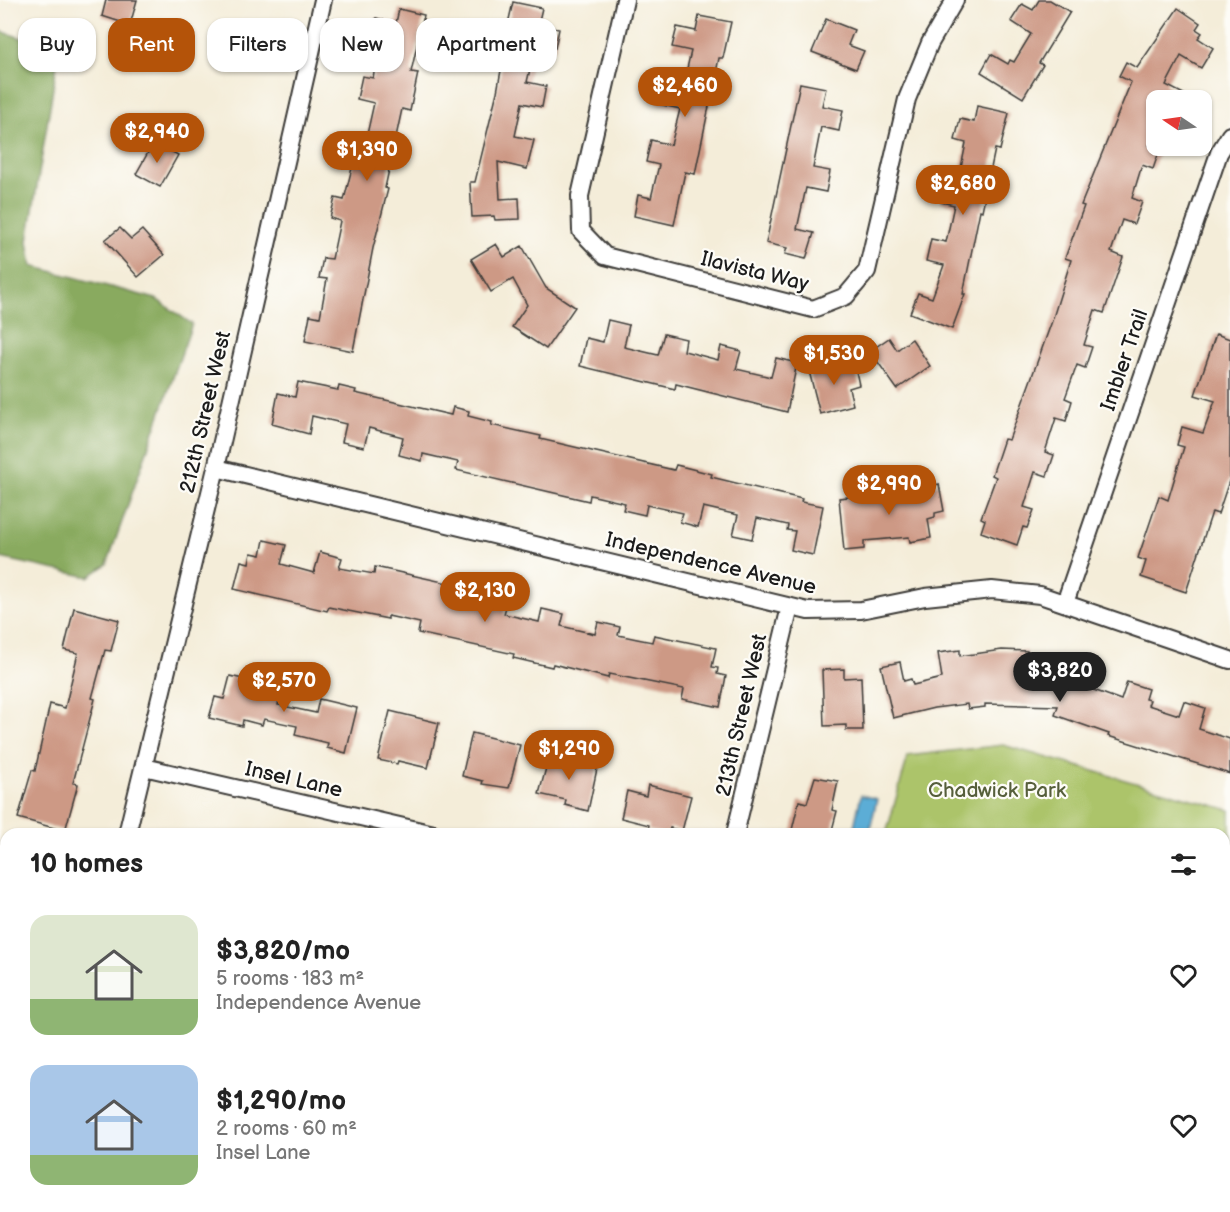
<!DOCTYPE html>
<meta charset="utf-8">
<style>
:root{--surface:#fff;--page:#f2f2f2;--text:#222;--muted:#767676;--accent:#b45309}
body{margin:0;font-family:"Balsamiq Sans",sans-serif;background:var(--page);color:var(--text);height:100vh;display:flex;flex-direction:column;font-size:22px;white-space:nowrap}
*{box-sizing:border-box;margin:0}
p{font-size:20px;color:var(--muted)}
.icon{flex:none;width:33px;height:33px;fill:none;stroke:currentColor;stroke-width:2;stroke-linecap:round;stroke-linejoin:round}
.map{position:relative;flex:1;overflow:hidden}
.panel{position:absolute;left:0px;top:828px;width:1230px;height:384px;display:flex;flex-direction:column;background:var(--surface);border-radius:18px 18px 0 0;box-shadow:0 2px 4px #0004}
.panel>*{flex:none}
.banner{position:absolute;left:18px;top:18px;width:600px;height:54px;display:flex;gap:12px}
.needle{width:39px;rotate:283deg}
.fabs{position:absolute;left:1146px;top:90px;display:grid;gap:12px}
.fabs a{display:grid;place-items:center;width:66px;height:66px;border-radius:12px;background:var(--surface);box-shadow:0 2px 4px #0004;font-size:30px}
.price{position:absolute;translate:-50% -51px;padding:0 14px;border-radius:21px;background:var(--accent);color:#fff;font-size:20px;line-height:39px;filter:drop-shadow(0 2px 3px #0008)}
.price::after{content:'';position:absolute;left:50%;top:36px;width:18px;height:14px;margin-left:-9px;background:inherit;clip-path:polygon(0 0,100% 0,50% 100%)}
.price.on{background:#222;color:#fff}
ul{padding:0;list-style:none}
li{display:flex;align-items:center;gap:18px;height:150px;padding:0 30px}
li span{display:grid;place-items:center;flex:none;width:168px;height:120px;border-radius:18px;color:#555}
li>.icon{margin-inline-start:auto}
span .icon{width:72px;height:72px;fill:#fffc;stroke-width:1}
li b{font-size:26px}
h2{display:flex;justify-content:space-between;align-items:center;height:72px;padding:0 30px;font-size:26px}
.tag{padding:0 21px;border-radius:18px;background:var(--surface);box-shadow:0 2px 4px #0004;font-size:21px;line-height:54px}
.tag.on{background:var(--accent);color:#fff}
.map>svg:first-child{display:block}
</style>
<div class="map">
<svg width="1230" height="1212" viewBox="0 0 1230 1212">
<rect width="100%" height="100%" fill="#fdfcf7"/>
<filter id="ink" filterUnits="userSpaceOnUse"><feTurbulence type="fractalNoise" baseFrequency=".0167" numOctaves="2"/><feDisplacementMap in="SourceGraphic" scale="12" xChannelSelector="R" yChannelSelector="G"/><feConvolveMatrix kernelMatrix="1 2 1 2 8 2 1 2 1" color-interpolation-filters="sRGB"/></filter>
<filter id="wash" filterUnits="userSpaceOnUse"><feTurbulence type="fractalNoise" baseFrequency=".008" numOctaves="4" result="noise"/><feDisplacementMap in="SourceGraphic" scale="24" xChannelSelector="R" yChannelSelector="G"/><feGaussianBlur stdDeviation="1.35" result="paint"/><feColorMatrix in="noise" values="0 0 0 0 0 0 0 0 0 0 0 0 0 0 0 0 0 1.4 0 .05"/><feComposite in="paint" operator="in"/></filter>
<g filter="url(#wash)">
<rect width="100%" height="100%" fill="#f4edd9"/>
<path fill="#acc46a" stroke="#647043" stroke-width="1.5" d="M1003 745 1230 810V1212H92L94 1206H1224V834H886L908 756Z"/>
<g fill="#89aa5e" stroke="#52633d" stroke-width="1.5">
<path d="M0 31 37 43 57 64 28 241 32 266 156 299 192 324 107 564 89 577 0 558Z"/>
<path d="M1224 918 1230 923V991L1224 995Z"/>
<path d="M430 1206H586L587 1212H428Z"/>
</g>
<path fill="#5badd6" stroke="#3c6479" stroke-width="1.5" d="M861 795 877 799 869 834 853 831Z"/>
<g id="blocks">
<g fill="#cd9985">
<path d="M106 0H137L130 25 102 16Z"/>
<path d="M1039 0H1050L1070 12 1039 63 1043 65 1023 98 981 72 991 54 1008 64 1010 60 1014 62 1031 34 1011 21 1022 4 1033 10Z"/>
<path d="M513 2 542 8 538 25 559 29 555 48 536 44 527 82 546 86 542 107 522 103 515 136 534 140 527 169 498 162 500 199 519 198 520 219 495 220 494 216 472 217 470 182H475L497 92 507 38 505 37Z"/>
<path d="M1178 8 1200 23 1196 29 1202 33 1198 38 1213 48 1201 68 1181 56 1166 85 1195 100H1156V126L1149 145 1160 149 1153 169 1142 165 1132 198 1142 202 1134 224 1122 220 1111 252 1123 257 1104 313 1095 310 1084 345 1092 347 1085 368 1077 365 1065 398 1072 401 1066 421 1056 418 1045 452 1054 455 1047 476 1035 472 1024 507 1034 510 1027 528 1023 527 1017 545 981 532 985 520 981 518 996 477 992 475 1004 439 1009 440 1052 321 1071 260 1065 258 1084 206 1081 205 1131 82 1119 76 1126 62 1137 68Z"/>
<path d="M399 9 424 15 411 72 418 73 410 111 402 109 385 188 388 189 373 248 353 351 305 341 310 315 320 317 327 279 319 278 323 258 332 259 340 221 330 218 335 198 344 200 355 156 345 153 348 136 366 139 374 103 357 99 362 76 373 78 379 43 371 41 376 18 396 23Z"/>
<path d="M699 16 731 22 723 58H719L695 174 685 172 674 225 634 216 638 195 651 198 659 165 646 162 651 140 671 145 680 109 658 104 663 82 683 86 691 51 672 47 677 27 696 31Z"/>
<path d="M826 19 854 30 848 45 864 51 856 69 812 52Z"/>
<path d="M800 83 826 88 822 106 843 110 839 131 821 127 813 168 830 171 826 192 806 188 797 229 814 233 806 259 785 254 787 248 766 243Z"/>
<path d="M977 106 1009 113 1000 150 995 149 982 211 980 210 963 294H965L952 329 910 313 918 293 932 298 944 265 926 261 931 239 946 242 954 205 941 202 945 181 958 183 966 143 955 140 960 119 974 122Z"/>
<path d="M154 142 178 155 160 187 136 174Z"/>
<path d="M120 228 131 239 142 230 164 255 138 277 105 240Z"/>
<path d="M496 244 504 257 522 246 546 288 575 307 546 349 512 327 527 305 513 279 491 292 471 259Z"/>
<path d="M608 320 629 325 624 347 658 355 664 334 686 339 684 351 718 360 721 346 741 351 736 369 771 377 776 358 797 363 787 412 676 384 675 389 580 366 586 338 603 342Z"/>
<path d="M1216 334 1230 339V478L1218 514 1212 512 1186 592 1141 577 1146 561 1138 558 1159 496 1168 500 1184 447 1177 445 1182 427 1203 433 1215 401 1195 395Z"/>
<path d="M889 338 897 350 912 339 930 366 897 389 870 351Z"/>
<path d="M843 362 845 369 854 362 859 385 849 388 853 405 820 414 809 371Z"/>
<path d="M298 382 338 390 339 386 356 390 355 393 451 415 453 407 469 411 468 416 492 422 491 425 541 436 540 439 674 470 676 465 712 474 711 477 802 499 801 502 823 506 813 555 791 550 795 531 787 530 788 525 757 518 752 539 733 535 738 515 703 507 698 527 680 522 683 513 647 505 645 515 623 510 625 503 590 495 589 501 456 470 458 462 423 454 422 461 399 455 403 437 369 428 364 447 342 442 346 424 312 416 309 434 272 424 278 393 295 397Z"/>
<path d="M939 484 944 511 935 513V517L928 519 931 538 910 542 909 537 864 541V549L844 551 839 498 867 495V499L902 495 901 490Z"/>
<path d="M264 540 286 545 281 564 314 573 320 552 342 558 339 568 374 574 375 567 452 584 450 592 485 600 487 594 508 599 504 614 539 622 542 609 564 614 561 626 595 634 598 622 620 627 618 635 637 639 652 642 654 635 716 648 712 667 718 668 717 674 726 676 720 707 682 699 684 689 609 674 608 678 553 664 552 667 513 658 514 654 418 633 420 623 388 616V619L329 607 327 611 234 589 241 561 249 563 251 553 261 555Z"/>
<path d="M74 608 119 620 111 651 105 650 92 698 95 699 73 783 78 784 65 831 18 818 32 770 35 771 50 704 65 708 78 653 64 650Z"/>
<path d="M960 650V656L1002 650 1027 651 1026 671 1032 672V677L1068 678 1073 663 1094 670 1088 688 1121 700 1127 682 1148 689 1145 699 1150 700 1148 705 1179 715 1184 701 1205 708 1199 729 1230 739V774L1108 736 1109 734 1055 715 1058 706 985 704V707L968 709 967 704 934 708 893 718 881 666 900 662 904 681 911 679 913 685 942 678 938 653Z"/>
<path d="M844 669V678L861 677 863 730H846V725L824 726 822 670Z"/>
<path d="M230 676 282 688 278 705 316 713 319 699 357 708 346 753 327 748 328 743 295 735 297 726 264 719 262 725 243 720 242 726 209 718 215 697 224 699Z"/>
<path d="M390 711 439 723 428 768 398 761 397 764 378 760Z"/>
<path d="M472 733 520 745 509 788 482 784 483 781 462 776Z"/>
<path d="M550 753 598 764 588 811 565 805 566 800 539 794Z"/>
<path d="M815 777 838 781 832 810 837 811 831 834H791L799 801 807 803Z"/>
<path d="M648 785 691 796 682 831 670 828 668 834H663L648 830 649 825 621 818 627 791 646 796Z"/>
</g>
</g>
</g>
<g filter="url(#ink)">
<use href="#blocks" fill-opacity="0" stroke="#3c3b38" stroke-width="1.5"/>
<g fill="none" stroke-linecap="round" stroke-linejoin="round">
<g stroke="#3c3b38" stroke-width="20">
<g id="street">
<path d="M625 0 580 196 581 231 605 256 813 309 846 296 867 271 907 99 930 43 955 0"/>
<path d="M216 468 808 611 861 610 925 597 992 590 1040 595 1230 660"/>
<path d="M1065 603 1219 153 1230 135"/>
<path d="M144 767 434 834"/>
<path d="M127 834 216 468 323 0"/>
<path d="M735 834 790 607"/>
<path d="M0 1020 6 1012"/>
</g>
</g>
<g stroke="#3c3b38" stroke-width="4" stroke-dasharray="4.5 4.5" stroke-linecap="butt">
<path d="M1224 852 1230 849"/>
<path d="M411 1212 413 1206"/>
</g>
<use href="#street" stroke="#fff" stroke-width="16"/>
</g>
</g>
<g text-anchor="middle" stroke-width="4.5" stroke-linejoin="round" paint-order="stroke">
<g font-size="21" fill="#1c1c1c" stroke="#fdfcf7">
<text transform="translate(755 271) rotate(14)" y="7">Ilavista Way</text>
<text transform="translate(1124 360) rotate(-71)" y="7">Imbler Trail</text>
<text transform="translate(205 412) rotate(-77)" y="7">212th Street West</text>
<text transform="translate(711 563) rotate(13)" y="7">Independence Avenue</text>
<text transform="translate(741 715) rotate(-77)" y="7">213th Street West</text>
<text transform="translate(294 779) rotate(13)" y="7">Insel Lane</text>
</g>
<g font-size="21" fill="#565f3b" stroke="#fdfcf7">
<text x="997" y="797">Chadwick Park</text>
</g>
</g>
</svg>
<div class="fabs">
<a><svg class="needle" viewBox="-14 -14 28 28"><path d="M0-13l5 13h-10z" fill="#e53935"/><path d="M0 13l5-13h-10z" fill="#767676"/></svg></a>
</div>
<b class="price" style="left:685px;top:118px">$2,460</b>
<b class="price" style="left:157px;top:164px">$2,940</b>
<b class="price" style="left:367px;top:182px">$1,390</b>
<b class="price" style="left:963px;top:216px">$2,680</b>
<b class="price" style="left:834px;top:386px">$1,530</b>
<b class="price" style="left:889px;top:516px">$2,990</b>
<b class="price" style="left:485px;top:623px">$2,130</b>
<b class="price on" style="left:1060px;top:703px">$3,820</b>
<b class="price" style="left:284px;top:713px">$2,570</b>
<b class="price" style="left:569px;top:781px">$1,290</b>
<div class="banner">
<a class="tag">Buy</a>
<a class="tag on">Rent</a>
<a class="tag">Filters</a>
<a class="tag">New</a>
<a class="tag">Apartment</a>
</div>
<section class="panel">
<h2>10 homes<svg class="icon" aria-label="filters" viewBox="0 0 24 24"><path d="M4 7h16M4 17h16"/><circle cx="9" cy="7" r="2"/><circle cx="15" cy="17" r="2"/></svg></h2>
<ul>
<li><span style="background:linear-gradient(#dfe7d0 70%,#8fb573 0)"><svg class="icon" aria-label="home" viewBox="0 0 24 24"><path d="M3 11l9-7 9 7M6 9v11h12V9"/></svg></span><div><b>$3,820/mo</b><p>5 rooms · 183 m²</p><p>Independence Avenue</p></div><svg class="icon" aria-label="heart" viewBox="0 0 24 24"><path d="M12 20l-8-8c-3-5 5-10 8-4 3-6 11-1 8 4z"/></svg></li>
<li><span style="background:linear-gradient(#a9c7e8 75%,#8fb573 0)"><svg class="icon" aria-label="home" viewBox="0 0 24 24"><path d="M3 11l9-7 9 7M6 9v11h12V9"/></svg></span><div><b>$1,290/mo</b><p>2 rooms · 60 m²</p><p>Insel Lane</p></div><svg class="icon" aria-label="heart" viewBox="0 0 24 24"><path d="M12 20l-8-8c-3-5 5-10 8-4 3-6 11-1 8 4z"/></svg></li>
</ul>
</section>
</div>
